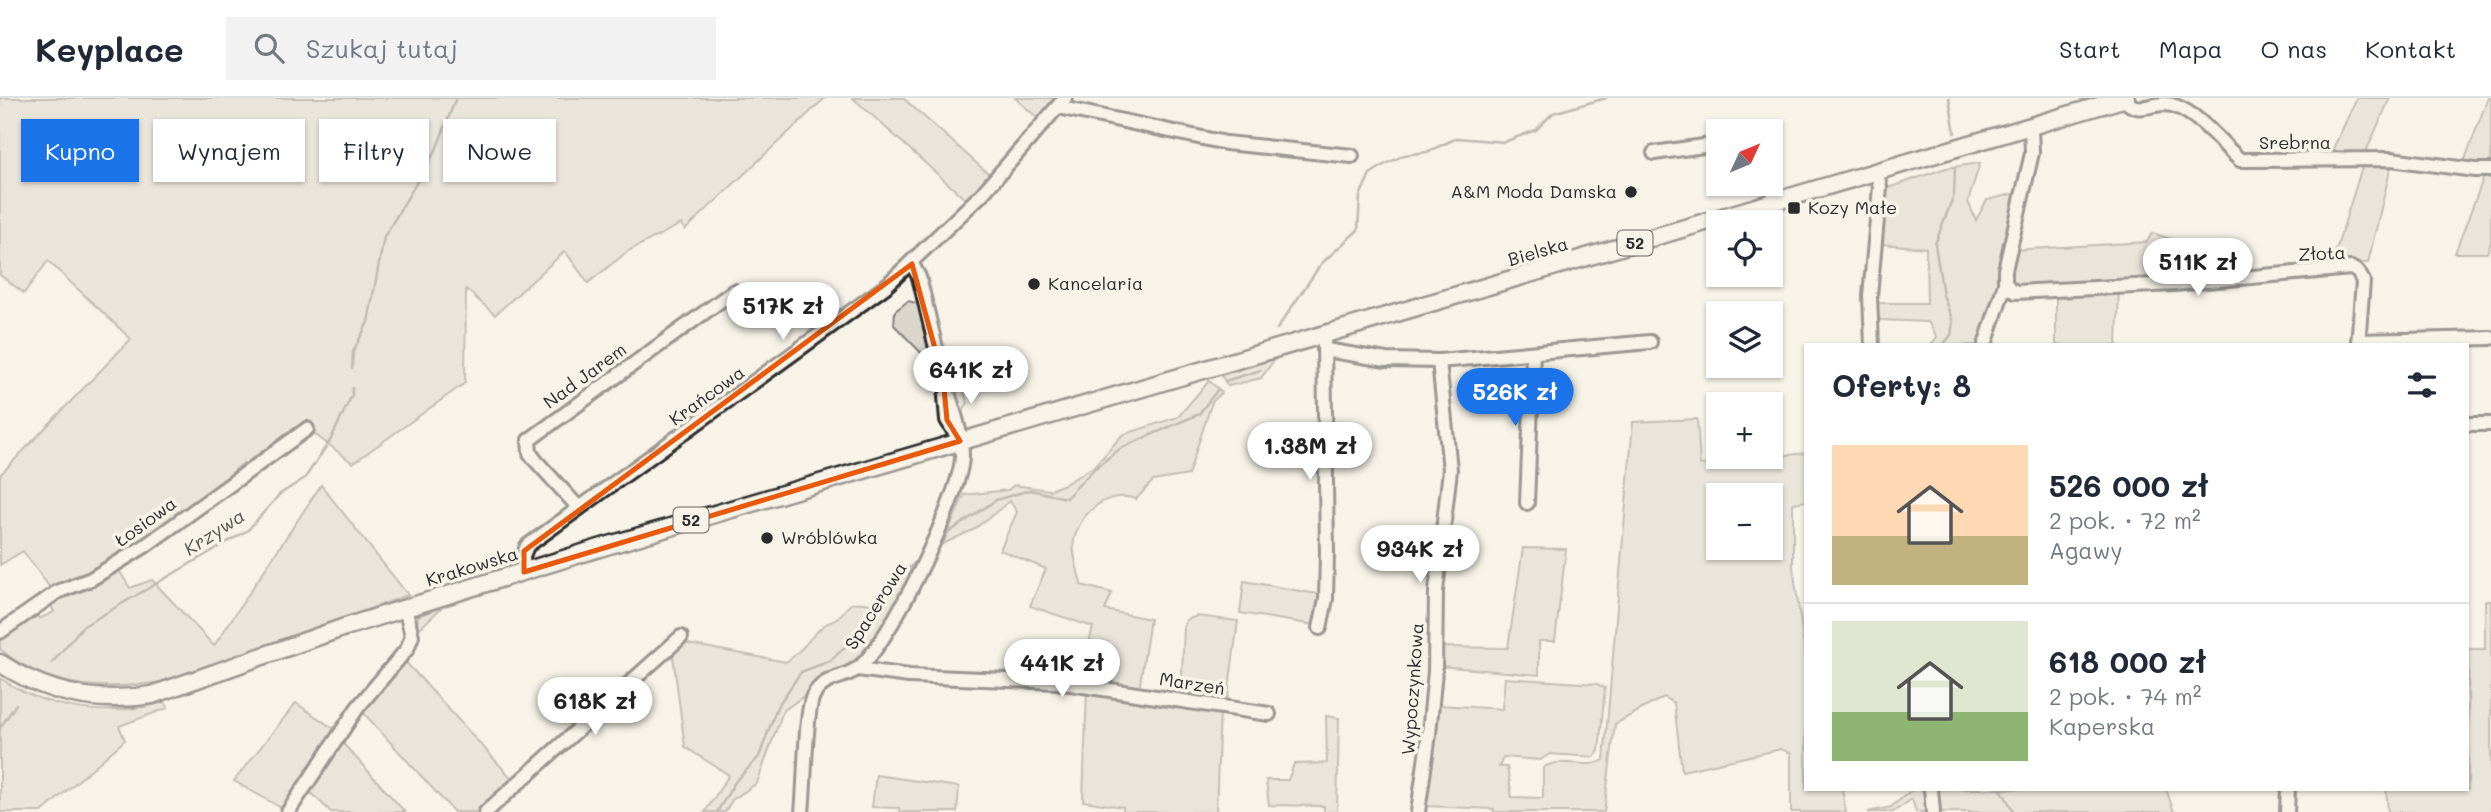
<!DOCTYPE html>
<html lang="pl">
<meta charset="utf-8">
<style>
:root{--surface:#fff;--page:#f2f2f3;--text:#1f2937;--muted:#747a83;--line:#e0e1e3;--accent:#1a73e8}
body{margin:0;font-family:Mali,sans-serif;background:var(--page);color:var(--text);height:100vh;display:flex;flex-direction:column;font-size:26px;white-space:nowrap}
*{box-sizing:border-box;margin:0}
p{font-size:23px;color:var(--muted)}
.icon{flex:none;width:38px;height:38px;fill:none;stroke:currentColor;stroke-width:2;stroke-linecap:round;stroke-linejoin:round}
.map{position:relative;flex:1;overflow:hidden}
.details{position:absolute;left:1804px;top:245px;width:665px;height:448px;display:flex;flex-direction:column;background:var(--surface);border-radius:0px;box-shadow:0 2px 5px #0004}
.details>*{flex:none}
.guide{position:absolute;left:21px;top:21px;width:665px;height:63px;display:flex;gap:14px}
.needle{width:46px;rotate:46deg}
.fabs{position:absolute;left:1706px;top:21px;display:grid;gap:14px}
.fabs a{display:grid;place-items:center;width:77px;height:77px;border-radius:0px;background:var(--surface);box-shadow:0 2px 5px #0004;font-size:35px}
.price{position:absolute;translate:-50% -60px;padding:0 16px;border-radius:24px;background:#fff;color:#222;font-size:23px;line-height:46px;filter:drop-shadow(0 2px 4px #0008)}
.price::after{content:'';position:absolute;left:50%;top:42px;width:21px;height:16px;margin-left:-10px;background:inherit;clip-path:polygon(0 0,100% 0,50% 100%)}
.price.selected{background:var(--accent);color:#fff}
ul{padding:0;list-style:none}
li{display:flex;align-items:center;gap:21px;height:175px;padding:0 28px}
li+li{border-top:2px solid var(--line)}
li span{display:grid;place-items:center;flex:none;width:196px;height:140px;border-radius:0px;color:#555}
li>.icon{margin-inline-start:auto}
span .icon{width:84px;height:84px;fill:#fffc;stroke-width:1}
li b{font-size:30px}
h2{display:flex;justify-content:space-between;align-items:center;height:84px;padding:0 28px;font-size:30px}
.chip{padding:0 24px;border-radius:0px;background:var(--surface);box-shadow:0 2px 5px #0004;font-size:24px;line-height:63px}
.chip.selected{background:var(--accent);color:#fff}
header{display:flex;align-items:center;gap:42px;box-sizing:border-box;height:98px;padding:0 35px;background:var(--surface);border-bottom:2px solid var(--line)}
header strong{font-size:33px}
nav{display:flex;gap:38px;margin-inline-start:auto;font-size:24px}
.search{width:490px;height:63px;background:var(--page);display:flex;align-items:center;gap:18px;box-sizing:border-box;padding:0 24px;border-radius:0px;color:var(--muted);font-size:26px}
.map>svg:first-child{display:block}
</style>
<header>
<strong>Keyplace</strong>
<div class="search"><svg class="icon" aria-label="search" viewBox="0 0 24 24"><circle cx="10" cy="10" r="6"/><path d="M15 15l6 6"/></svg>Szukaj tutaj</div>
<nav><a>Start</a><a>Mapa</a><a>O nas</a><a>Kontakt</a></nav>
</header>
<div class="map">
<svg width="2491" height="714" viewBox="0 0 2491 714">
<rect width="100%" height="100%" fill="#f7f3e8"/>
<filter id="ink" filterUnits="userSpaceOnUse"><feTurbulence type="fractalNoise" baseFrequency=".0143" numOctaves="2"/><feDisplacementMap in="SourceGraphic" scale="14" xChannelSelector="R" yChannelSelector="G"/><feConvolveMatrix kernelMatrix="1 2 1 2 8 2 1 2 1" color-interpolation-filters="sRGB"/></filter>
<g filter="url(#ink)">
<g fill="#dad6cc" stroke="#82807c" stroke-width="2" fill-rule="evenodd">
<path d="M0 0H825L685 132 681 126 628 153 588 185 565 153 495 217 466 191 465 285 353 365 305 329 245 371 243 365C187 415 123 466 53 494L23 453 0 467V377L131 241 48 163 24 195 0 177Z"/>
<path d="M853 0H903L991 78 966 102Z"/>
<path d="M1015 0H1058L1040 22Z"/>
<path d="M2357 0H2390L2365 56 2330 57Z"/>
<path d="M2488 0H2491V67L2478 69 2464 64Z"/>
<path d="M2392 64 2368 165H2332L2363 66Z"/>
<path d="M1980 65 1968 104 1976 122 1987 102 2020 94 2001 188 1981 247H1931L1937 239 1928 224 1880 222 1875 205H1927L1926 150 1882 146 1885 91 1946 70Z"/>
<path d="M2485 76H2491V143L2487 155H2455Z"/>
<path d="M2152 135 2209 153V179L2019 189 2011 181 2013 152 2147 144Z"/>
<path d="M2119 191 2117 247H2056V196Z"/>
<path d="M908 203 920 206 934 268 894 227 895 213Z"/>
<path d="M1275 261 1261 280 1228 288 1221 277Z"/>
<path d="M954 270 968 305 962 314H960L947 275Z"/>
<path d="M1209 283 1222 294 1212 304 1188 377 1153 383 1136 401C1107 392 1081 413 1074 442 1071 454 1079 474 1081 487L1112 495 1105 512 1150 521 1139 592 1080 582 1093 529 1030 508 1046 471 1000 452 1017 414 1010 403 973 432 943 446 964 397 1008 392 1014 387 1049 392 1065 386 1096 367 1122 337 1178 319Z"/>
<path d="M1697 321 1700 367 1806 355V403L1793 405V469L1806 562V691H1842L1846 714H1791V655L1781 651 1682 673 1674 605 1664 599 1615 626 1604 714H1494V711L1425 708 1439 607 1502 611 1505 580 1597 586 1605 590 1599 653 1594 659 1550 656 1540 662 1503 659 1499 669H1507L1512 699 1543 700V670C1562 657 1585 673 1604 662L1633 324ZM1718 397H1771V450H1718Z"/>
<path d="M321 387 408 497 167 583C107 593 49 592 0 551V540L35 515 39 521 54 514 49 503 117 469 130 490 152 482 214 548Z"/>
<path d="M1523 450 1566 451 1555 543H1539V577L1440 568V549L1508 550Z"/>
<path d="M903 471 914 474 877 540 858 559 783 613 757 685 732 702 725 714H705L729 677 685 649 672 550 678 544 786 564C805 552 811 536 826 526 829 524 833 524 836 521 853 508 844 501 872 506Z"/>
<path d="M1244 483 1323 497 1315 527 1240 515Z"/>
<path d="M2485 503H2491V714H2388L2386 691H2468V551H2485Z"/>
<path d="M442 509 417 533 418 518Z"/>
<path d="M1197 518 1238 523 1227 605 1181 600 1184 529 1186 522Z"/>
<path d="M402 560 515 684 482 714H454L359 610Z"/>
<path d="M0 580C49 613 109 620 165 604L168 610 119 628 125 642 42 714H0Z"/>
<path d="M1087 591 1220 612 1216 714H1123V709L1083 703Z"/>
<path d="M296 605 337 633 285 712 234 683Z"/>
<path d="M1326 618 1339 620 1337 714H1324V708L1269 707 1266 682H1288L1294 666 1327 665Z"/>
<path d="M339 641 405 714H331L307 691Z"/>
<path d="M876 677 959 689 957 714H900L899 710 872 709Z"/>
<path d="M1913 691H1927L1929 714H1916L1912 701 1893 714H1868L1891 709Z"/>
<path d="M1937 691H2166L2174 714H1939Z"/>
</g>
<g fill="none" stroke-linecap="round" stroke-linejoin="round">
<g stroke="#7a7874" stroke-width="2.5">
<path d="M1949 0 1955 35"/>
<path d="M1277 231 1321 166 1358 132 1360 98 1370 76 1384 67 1404 57 1427 54 1457 40 1504 44 1536 32 1553 15 1606 0"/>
<path d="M1943 247 1951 237 1953 224 1943 197 1935 146 1954 97 1955 70"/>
<path d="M352 270 353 254 368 224 384 139 436 52 456 0"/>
<path d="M1225 283 1261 272"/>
<path d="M948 435 996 402 1030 392 1066 400 1094 371 1121 350 1199 316 1218 291"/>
<path d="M52 565 82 529 248 432 280 396 305 380 331 341 352 297V290"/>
<path d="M0 630 16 606"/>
<path d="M2001 691 2014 714"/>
<path d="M717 714 735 684 759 659 777 609 801 574 830 563 848 546 873 516 884 493 919 461"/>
</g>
<g stroke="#2b2b2b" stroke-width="18">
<g id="minor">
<path d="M2124 1C2139 20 2156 0 2175 8 2200 17 2221 45 2240 62L2391 61 2475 72H2491"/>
<path d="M1058 9 1226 45 1352 58"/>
<path d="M1654 55 1718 46"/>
<path d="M1771 86 1776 103"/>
<path d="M2005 186 2015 194 2174 186 2351 170 2358 174 2363 183 2358 247"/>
<path d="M2358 243 2491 240"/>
<path d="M1872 247 1870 198 1880 89 1877 74"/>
<path d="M1985 247 2005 186V172L2032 55 2031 28"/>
<path d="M1326 252 1386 262 1439 263 1650 244"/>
<path d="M945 299 947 322 960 343"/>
<path d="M2468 326H2491"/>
<path d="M1527 405 1533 256"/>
<path d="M579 410 536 363 530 355 529 342 734 193"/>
<path d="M524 474 523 458 527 448 885 189 982 96 1065 0"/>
<path d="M1320 530 1326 501 1327 455 1324 244"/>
<path d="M0 534 57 494 91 481 145 448 307 331"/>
<path d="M858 571 909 578 1057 584 1269 616"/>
<path d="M1931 691 1933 714"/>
<path d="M288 714 358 609 407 551 412 538 405 509"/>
<path d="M486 714 681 539"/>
<path d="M802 714C805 689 805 615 813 598 823 579 842 581 857 571 888 550 961 397 962 359 962 329 950 305 943 277 934 244 927 211 919 179L912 166"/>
<path d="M1418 714 1429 636 1435 573 1436 493 1450 372 1439 263"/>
<path d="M2287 714 2288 691"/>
</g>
</g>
<g stroke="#2b2b2b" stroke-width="21">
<path id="major" d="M0 565C47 596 97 606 152 597L345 529 596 451 2126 0"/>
</g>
<use href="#minor" stroke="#f7f3e8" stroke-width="12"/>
<use href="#major" stroke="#f7f3e8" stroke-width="16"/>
</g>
</g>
<path d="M0 0H2491V714H0ZM912 166 943 280 947 322 960 343 524 474V453Z" fill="#f7f3e8" fill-opacity=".55" fill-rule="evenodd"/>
<path fill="none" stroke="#e8590c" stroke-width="5" stroke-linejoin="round" d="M912 166 943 280 947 322 960 343 524 474V453Z"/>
<g fill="#2b2b2b" stroke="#f7f3e8" stroke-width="2.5">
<circle cx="1631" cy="94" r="7"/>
<rect x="1787" y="103" width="14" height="14" rx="3.5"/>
<circle cx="1034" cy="186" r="7"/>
<circle cx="767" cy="440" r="7"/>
</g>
<g text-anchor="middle" stroke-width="7" stroke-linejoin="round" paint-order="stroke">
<g fill="#f7f3e8" stroke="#686764" stroke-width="2">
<rect x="1617.5" y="132.5" width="35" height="25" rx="5"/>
<rect x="673.5" y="409.5" width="35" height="25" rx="5"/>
</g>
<g font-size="16" font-weight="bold" fill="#2b2b2b">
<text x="1635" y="151">52</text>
<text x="691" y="428">52</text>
</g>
<g font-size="18" fill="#2b2b2b" stroke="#f7f3e8">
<text x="2295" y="51">Srebrna</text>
<text transform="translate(1538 154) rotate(-16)" y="6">Bielska</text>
<text transform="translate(2322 156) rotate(-3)" y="6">Złota</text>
<text transform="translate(585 278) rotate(-36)" y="6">Nad Jarem</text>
<text transform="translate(707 298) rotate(-36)" y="6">Krańcowa</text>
<text transform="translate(146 424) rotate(-36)" y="6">Łosiowa</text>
<text transform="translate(472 469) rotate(-17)" y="6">Krakowska</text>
<text transform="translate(876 508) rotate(-58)" y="6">Spacerowa</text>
<text transform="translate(1192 586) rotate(9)" y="6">Marzeń</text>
<text transform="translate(1413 591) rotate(-86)" y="6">Wypoczynkowa</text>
</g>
<g font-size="18" fill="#2b2b2b" stroke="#f7f3e8" text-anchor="start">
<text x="1617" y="100" text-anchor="end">A&amp;M Moda Damska</text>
<text x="1808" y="116">Kozy Małe</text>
<text x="1048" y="192">Kancelaria</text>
<text x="781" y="446">Wróblówka</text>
</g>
<g font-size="19" font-style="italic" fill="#53524f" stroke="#f7f3e8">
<text transform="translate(214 434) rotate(-33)" y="7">Krzywa</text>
</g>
</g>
</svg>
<div class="fabs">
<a><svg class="needle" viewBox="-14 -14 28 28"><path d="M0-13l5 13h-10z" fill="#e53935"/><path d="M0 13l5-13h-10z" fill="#747a83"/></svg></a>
<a><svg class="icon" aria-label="locate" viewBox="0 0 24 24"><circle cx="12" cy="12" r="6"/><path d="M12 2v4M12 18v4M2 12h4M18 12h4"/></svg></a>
<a><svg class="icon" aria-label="layers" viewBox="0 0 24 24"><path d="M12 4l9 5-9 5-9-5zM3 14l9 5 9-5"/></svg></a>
<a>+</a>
<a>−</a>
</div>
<b class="price" style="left:2198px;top:200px">511K zł</b>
<b class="price" style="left:783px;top:244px">517K zł</b>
<b class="price" style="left:971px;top:308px">641K zł</b>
<b class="price selected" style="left:1515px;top:330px">526K zł</b>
<b class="price" style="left:1310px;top:384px">1.38M zł</b>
<b class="price" style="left:1420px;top:487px">934K zł</b>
<b class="price" style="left:1062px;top:601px">441K zł</b>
<b class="price" style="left:595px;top:639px">618K zł</b>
<div class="guide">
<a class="chip selected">Kupno</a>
<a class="chip">Wynajem</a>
<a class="chip">Filtry</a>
<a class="chip">Nowe</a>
</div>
<section class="details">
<h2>Oferty: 8<svg class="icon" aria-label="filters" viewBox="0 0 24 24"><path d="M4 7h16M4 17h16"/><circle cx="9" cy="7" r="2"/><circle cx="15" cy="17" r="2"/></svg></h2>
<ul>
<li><span style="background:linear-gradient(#ffd9b3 65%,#c2b280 0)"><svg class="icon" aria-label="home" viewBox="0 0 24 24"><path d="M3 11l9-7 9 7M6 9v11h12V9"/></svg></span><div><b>526 000 zł</b><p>2 pok. · 72 m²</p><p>Agawy</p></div></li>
<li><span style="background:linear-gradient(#dfe7d0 65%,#8fb573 0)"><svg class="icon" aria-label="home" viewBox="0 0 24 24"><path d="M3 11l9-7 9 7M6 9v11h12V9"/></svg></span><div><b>618 000 zł</b><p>2 pok. · 74 m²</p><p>Kaperska</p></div></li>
</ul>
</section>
</div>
